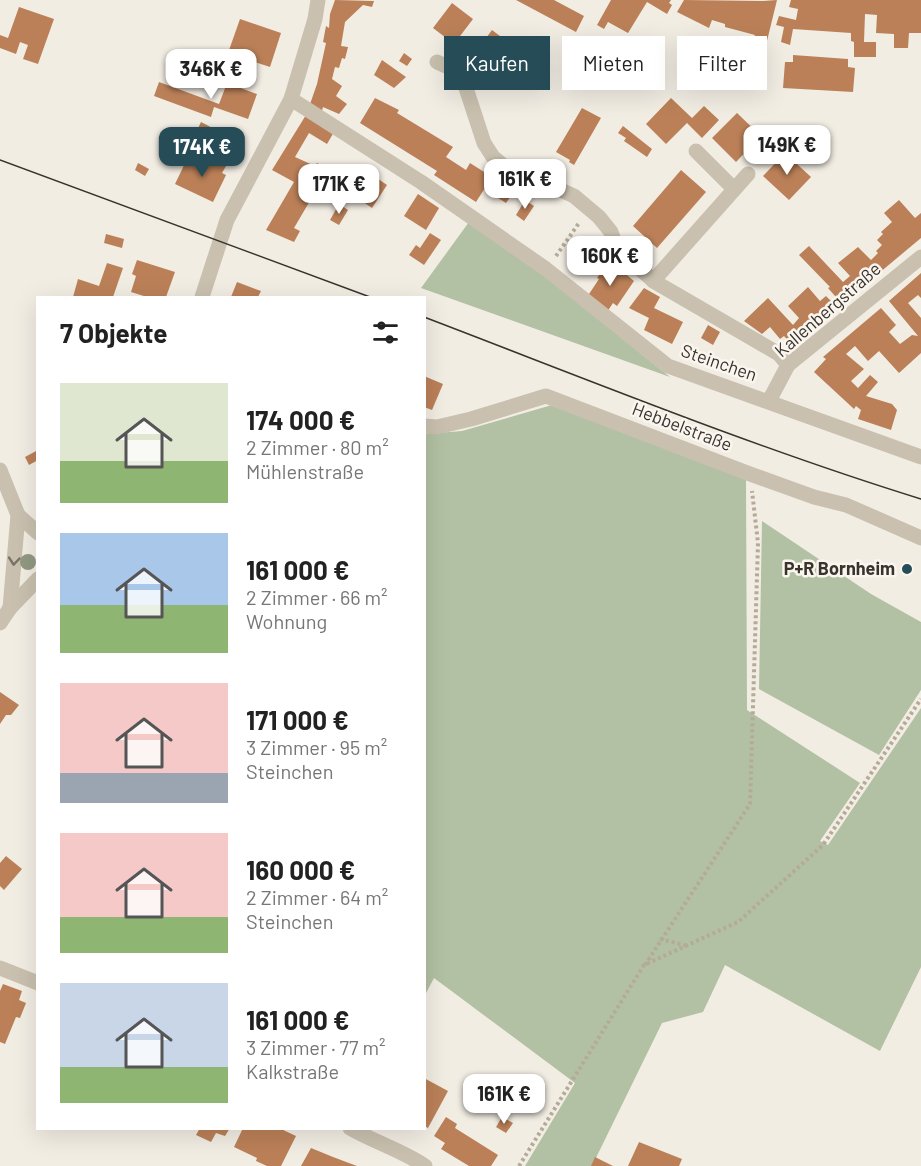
<!DOCTYPE html>
<html lang="de">
<meta charset="utf-8">
<style>
:root{--surface:#fff;--page:#f6f6f6;--text:#222;--muted:#767676;--accent:#254c57}
body{margin:0;font-family:Barlow,sans-serif;background:var(--page);color:var(--text);height:100vh;display:flex;flex-direction:column;font-size:22px;white-space:nowrap}
*{box-sizing:border-box;margin:0}
p{font-size:20px;color:var(--muted)}
.icon{flex:none;width:33px;height:33px;fill:none;stroke:currentColor;stroke-width:2;stroke-linecap:round;stroke-linejoin:round}
.map{position:relative;flex:1;overflow:hidden}
.panel{position:absolute;left:36px;top:296px;width:390px;height:834px;display:flex;flex-direction:column;background:var(--surface);border-radius:0px;box-shadow:0 6px 24px #0002}
.panel>*{flex:none}
.hud{position:absolute;left:444px;top:36px;width:387px;height:54px;display:flex;gap:12px}
.price{position:absolute;translate:-50% -51px;padding:0 14px;border-radius:12px;background:#fff;color:#222;font-size:20px;line-height:39px;filter:drop-shadow(0 2px 3px #0008)}
.price::after{content:'';position:absolute;left:50%;top:36px;width:18px;height:14px;margin-left:-9px;background:inherit;clip-path:polygon(0 0,100% 0,50% 100%)}
.price.active{background:var(--accent);color:#fff}
ul{padding:0;list-style:none}
li{display:flex;align-items:center;gap:18px;height:150px;padding:0 24px}
li span{display:grid;place-items:center;flex:none;width:168px;height:120px;border-radius:0px;color:#555}
li>.icon{margin-inline-start:auto}
span .icon{width:72px;height:72px;fill:#fffc;stroke-width:1}
li b{font-size:26px}
h2{display:flex;justify-content:space-between;align-items:center;height:72px;padding:0 24px;font-size:26px}
.pill{padding:0 21px;border-radius:0px;background:var(--surface);box-shadow:0 6px 24px #0002;font-size:21px;line-height:54px}
.pill.active{background:var(--accent);color:#fff}
.map>svg:first-child{display:block}
</style>
<div class="map">
<svg width="921" height="1166" viewBox="0 0 921 1166">
<rect width="100%" height="100%" fill="#f2ede3"/>
<g fill="#b2c0a3">
<path d="M469 222 547 278 670 377 421 288Z"/>
<path d="M552 405 746 479 747 710 860 783 820 841 828 845 921 708V967L880 1051 725 965 703 1012 662 1023 592 1166H525L575 1083 434 978 425 995V434L462 431Z"/>
<path d="M762 521 871 594 921 622V690L879 755 759 689Z"/>
</g>
<g fill="#bb8058">
<path d="M335 0 374 1 372 7 363 5 345 22 341 46 348 47 345 59 342 58 339 68 335 67 332 79 342 86 336 96 347 104 339 114 323 107 321 114 309 107 317 84 326 43 323 42 326 26 329 28 330 14Z"/>
<path d="M516 0H554L584 16 576 32Z"/>
<path d="M611 0H671L669 3 672 5 667 14 647 2 628 33 608 22 604 29 597 25Z"/>
<path d="M684 0 763 1 777 0 766 45 752 41 755 35 725 27V24L712 20 709 28 677 12Z"/>
<path d="M791 0H921V33H909L908 48H894V34L876 33 877 15 865 14 864 42H876V57H854V42L851 41V33L793 29 790 45 781 42 784 27 776 25 779 16 796 20 798 9 789 7Z"/>
<path d="M452 3 473 19 454 44 433 28Z"/>
<path d="M19 7 54 19 38 64 23 59 28 45 20 42 16 54 0 48V35L8 38Z"/>
<path d="M240 19 281 33 270 67 228 53Z"/>
<path d="M492 30 520 51 500 78 493 72 491 75 478 65 480 62 472 57Z"/>
<path d="M404 53 412 59 407 66 399 61Z"/>
<path d="M793 55 848 59V67L855 68 853 92 783 88 785 62H793Z"/>
<path d="M382 60 406 77 394 88 374 75Z"/>
<path d="M159 82 219 104 227 83 257 94 248 119 214 107 211 117 154 96Z"/>
<path d="M375 98 399 110 397 113 453 147 446 157 466 170 470 163 492 177 476 202 434 175 437 171 360 123Z"/>
<path d="M671 98 692 118 704 106 719 120 702 138 687 123 666 144 646 124Z"/>
<path d="M582 108 601 118 574 165 569 162 570 160 556 152Z"/>
<path d="M737 113 761 136 736 162 712 138Z"/>
<path d="M306 115 334 132 327 144 309 133 295 157 315 166 317 163 343 177 335 190 315 180 309 191 314 194 294 228 300 231 294 242 266 230 294 182 272 170Z"/>
<path d="M201 122 230 137 222 154 210 151 192 141Z"/>
<path d="M623 126 652 149 647 157 624 141 626 138 618 133Z"/>
<path d="M785 153 811 177 789 200 763 176Z"/>
<path d="M188 157 204 165 207 158 226 166 222 173 226 175 213 202 175 184Z"/>
<path d="M138 163 149 169 145 176 135 170Z"/>
<path d="M681 170 706 192 657 248 633 226Z"/>
<path d="M499 172 517 187 506 203 487 191Z"/>
<path d="M371 174 387 185 372 208 356 197Z"/>
<path d="M418 194 439 208 426 230 404 216Z"/>
<path d="M525 200 534 206 524 221 516 215Z"/>
<path d="M899 200 915 218 921 213V238L842 304 828 288 830 287 799 255 809 246 843 282 850 276 838 263 858 247 871 260 878 253 876 251 882 245 877 240 883 234 881 232 892 222 884 213Z"/>
<path d="M339 204 348 210 339 225 330 220Z"/>
<path d="M430 233 441 240 424 265 409 255 416 245 420 248Z"/>
<path d="M106 234 124 239 122 248 104 243Z"/>
<path d="M137 260 175 272 166 297H147L131 292 136 276 132 274Z"/>
<path d="M609 260 634 281 617 306 613 303 607 312 587 297 599 279 597 278Z"/>
<path d="M107 263 123 268 113 297H73L78 279 99 286Z"/>
<path d="M921 273V298L918 295 908 303 921 318V353L899 373 879 351 868 361 855 346 846 354 864 369 851 381 858 388 870 375 878 382 866 396 892 404 897 410 891 430 858 419 861 410 856 406 854 409 814 372 826 359 823 357 881 308 896 325 889 332 900 344 912 335 918 336 889 301Z"/>
<path d="M237 282 261 291 258 297H231Z"/>
<path d="M808 287 820 301 826 296 838 308 793 346 784 336 780 339 770 327 762 334 744 321 768 298 793 325 799 318 788 306Z"/>
<path d="M644 288 660 297 654 308 683 322 672 344 644 330 649 318 629 308Z"/>
<path d="M708 325 720 332 713 345 701 338Z"/>
<path d="M424 376 443 384 432 410 424 407Z"/>
<path d="M38 450V460L29 465 25 457Z"/>
<path d="M0 692 19 705 11 715H6L0 724Z"/>
<path d="M6 856 22 869 4 890 0 886V863Z"/>
<path d="M3 984 22 991 19 1000 26 1003 20 1018 16 1017 5 1044 0 1042V991Z"/>
<path d="M424 1078 448 1091 428 1128 424 1126Z"/>
<path d="M446 1117 457 1124 455 1128 498 1155 491 1166H469L441 1149 445 1143 434 1136Z"/>
<path d="M502 1117 513 1123 506 1133 496 1127Z"/>
<path d="M200 1128H230L225 1136 216 1133 211 1142 196 1135Z"/>
<path d="M243 1128H279L296 1136 281 1166H267L256 1161 257 1158 234 1147Z"/>
<path d="M639 1142 682 1159 679 1166H628Z"/>
<path d="M311 1148 333 1157 357 1166H301Z"/>
<path d="M595 1157 613 1166H591Z"/>
</g>
<g fill="none" stroke-linecap="round" stroke-linejoin="round">
<g stroke="#b5aa99" stroke-width="4" stroke-dasharray="3 3" stroke-linecap="butt">
<path d="M556 256 579 223"/>
<path d="M660 939 688 946"/>
<path d="M645 965 750 804 758 543 752 491"/>
<path d="M519 1166 644 965 738 922 823 845 921 699"/>
</g>
<g stroke="#c9c0af" stroke-width="15">
<path d="M437 62 450 68 465 85 484 143 493 157 506 168 525 179 552 186 574 196 599 217 611 232 617 249 655 282 779 354 788 365"/>
<path d="M291 99 421 182 546 269 668 366 921 457"/>
<path d="M696 151 734 189"/>
<path d="M653 281 748 174"/>
<path d="M202 297 227 220 291 99 315 19 318 0"/>
<path d="M769 401 788 365 921 257"/>
<path d="M424 426 437 427 471 419 546 396 750 474 814 497 846 505 921 538"/>
<path d="M0 470 18 515 10 608"/>
<path d="M18 515 38 533"/>
<path d="M0 623 10 608 38 579"/>
<path d="M0 968 38 983"/>
<path d="M350 1128C374 1142 401 1150 425 1166"/>
</g>
<g stroke="#39332c" stroke-width="1.5">
<path d="M0 160 370 297"/>
<path d="M424 317C589 380 753 447 921 499"/>
</g>
</g>
<circle fill="#929982" cx="28" cy="562" r="8"/>
<defs><path id="oneway-chevron" d="M-2-3.5L2.5 0L-2 3.5" fill="none" stroke-width="1.6" stroke-linecap="round" stroke-linejoin="round" transform="scale(1.5)"/></defs>
<use stroke="#7a7267" href="#oneway-chevron" transform="translate(14 561) rotate(95)"/>
<circle fill="#254c57" stroke="#faf6ef" stroke-width="2" cx="907" cy="569" r="6"/>
<g text-anchor="middle" stroke-width="5" stroke-linejoin="round" paint-order="stroke">
<g font-size="18" fill="#39332c" stroke="#faf6ef">
<text transform="translate(828 310) rotate(-41)" y="6">Kallenbergstraße</text>
<text transform="translate(719 363) rotate(19)" y="6">Steinchen</text>
<text transform="translate(682 427) rotate(21)" y="6">Hebbelstraße</text>
</g>
<g font-size="18" font-weight="bold" fill="#39332c" stroke="#faf6ef" text-anchor="end">
<text x="895" y="575">P+R Bornheim</text>
</g>
</g>
</svg>
<b class="price" style="left:211px;top:100px">346K €</b>
<b class="price" style="left:787px;top:176px">149K €</b>
<b class="price active" style="left:202px;top:178px">174K €</b>
<b class="price" style="left:525px;top:210px">161K €</b>
<b class="price" style="left:339px;top:215px">171K €</b>
<b class="price" style="left:610px;top:287px">160K €</b>
<b class="price" style="left:504px;top:1125px">161K €</b>
<div class="hud">
<a class="pill active">Kaufen</a>
<a class="pill">Mieten</a>
<a class="pill">Filter</a>
</div>
<section class="panel">
<h2>7 Objekte<svg class="icon" aria-label="filters" viewBox="0 0 24 24"><path d="M4 7h16M4 17h16"/><circle cx="9" cy="7" r="2"/><circle cx="15" cy="17" r="2"/></svg></h2>
<ul>
<li><span style="background:linear-gradient(#dfe7d0 65%,#8fb573 0)"><svg class="icon" aria-label="home" viewBox="0 0 24 24"><path d="M3 11l9-7 9 7M6 9v11h12V9"/></svg></span><div><b>174 000 €</b><p>2 Zimmer · 80 m²</p><p>Mühlenstraße</p></div></li>
<li><span style="background:linear-gradient(#a9c7e8 60%,#8fb573 0)"><svg class="icon" aria-label="home" viewBox="0 0 24 24"><path d="M3 11l9-7 9 7M6 9v11h12V9"/></svg></span><div><b>161 000 €</b><p>2 Zimmer · 66 m²</p><p>Wohnung</p></div></li>
<li><span style="background:linear-gradient(#f6c9c9 75%,#9aa5b1 0)"><svg class="icon" aria-label="home" viewBox="0 0 24 24"><path d="M3 11l9-7 9 7M6 9v11h12V9"/></svg></span><div><b>171 000 €</b><p>3 Zimmer · 95 m²</p><p>Steinchen</p></div></li>
<li><span style="background:linear-gradient(#f6c9c9 70%,#8fb573 0)"><svg class="icon" aria-label="home" viewBox="0 0 24 24"><path d="M3 11l9-7 9 7M6 9v11h12V9"/></svg></span><div><b>160 000 €</b><p>2 Zimmer · 64 m²</p><p>Steinchen</p></div></li>
<li><span style="background:linear-gradient(#c9d6e8 70%,#8fb573 0)"><svg class="icon" aria-label="home" viewBox="0 0 24 24"><path d="M3 11l9-7 9 7M6 9v11h12V9"/></svg></span><div><b>161 000 €</b><p>3 Zimmer · 77 m²</p><p>Kalkstraße</p></div></li>
</ul>
</section>
</div>
